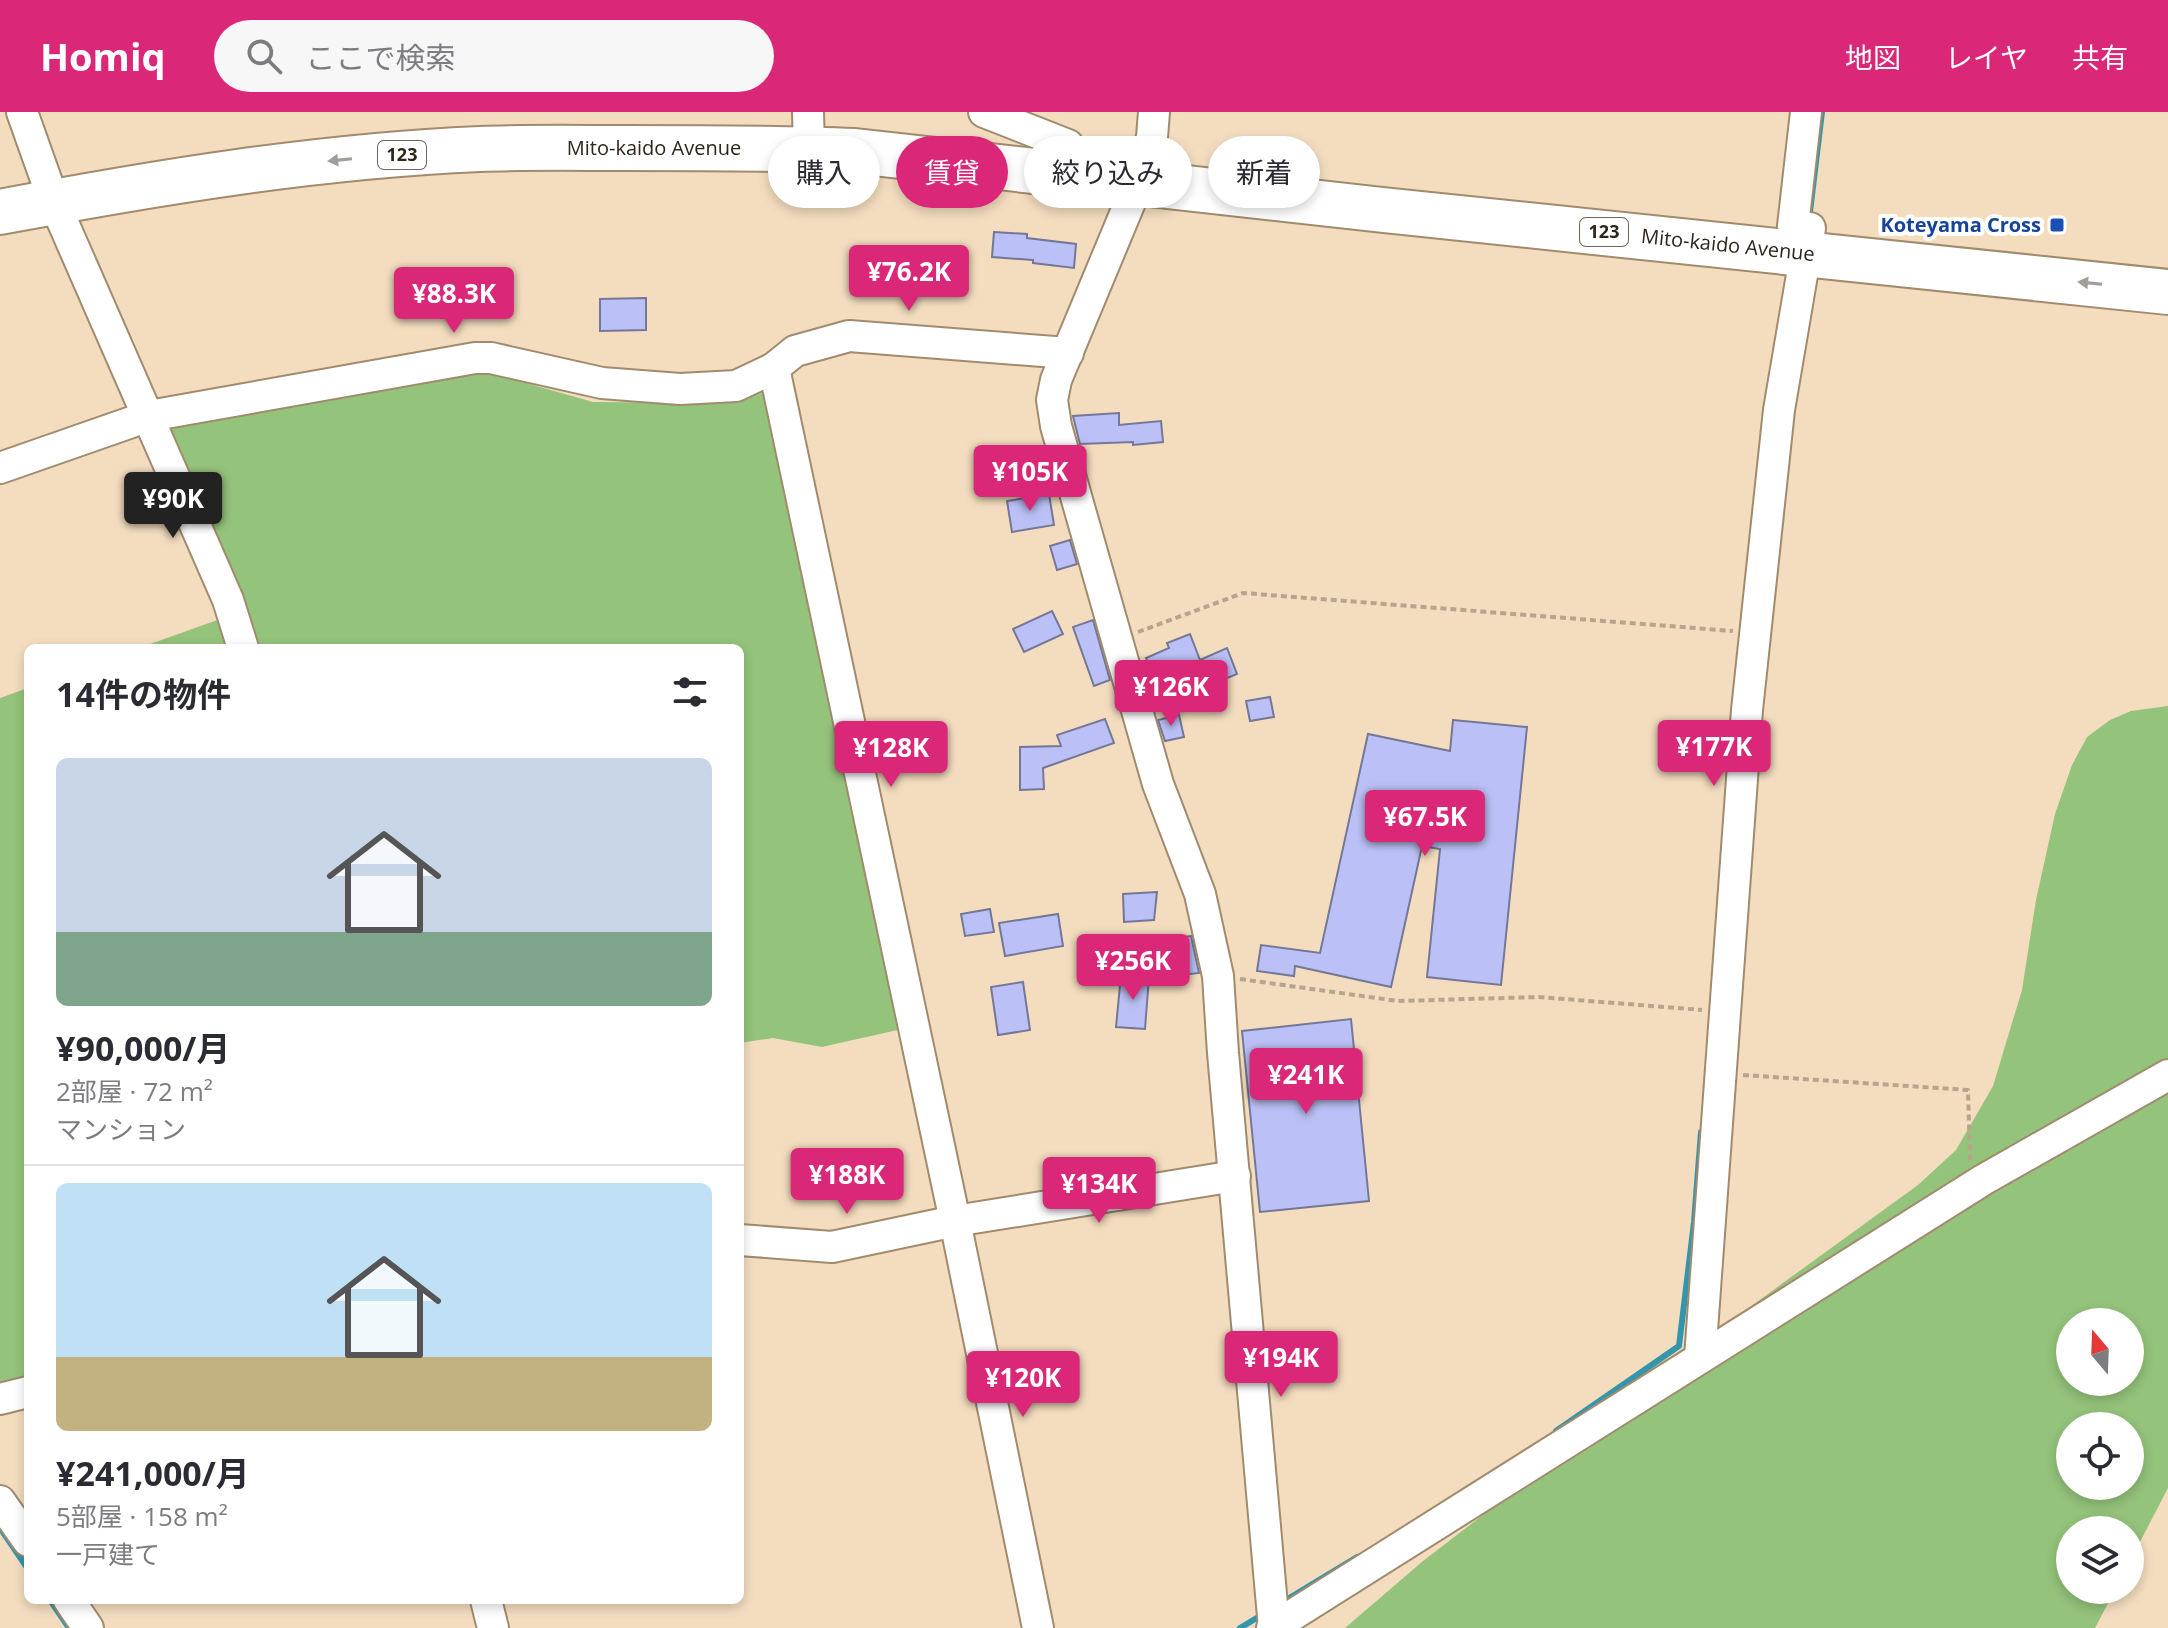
<!DOCTYPE html>
<html lang="ja">
<meta charset="utf-8">
<style>
:root{--surface:#fff;--page:#f7f7f7;--text:#2b2b33;--muted:#7c7c81;--line:#e1e1e2;--accent:#db2777}
body{margin:0;font-family:"Open Sans","Noto Sans JP",sans-serif;background:var(--page);color:var(--text);height:100vh;display:flex;flex-direction:column;font-size:30px;white-space:nowrap}
*{box-sizing:border-box;margin:0}
p{font-size:26px;color:var(--muted)}
.icon{flex:none;width:44px;height:44px;fill:none;stroke:currentColor;stroke-width:2;stroke-linecap:round;stroke-linejoin:round}
.map{position:relative;flex:1;overflow:hidden}
.details{position:absolute;left:24px;top:532px;width:720px;height:960px;display:flex;flex-direction:column;background:var(--surface);border-radius:12px;box-shadow:0 4px 12px #0003}
.details>*{flex:none}
.banner{position:absolute;left:768px;top:24px;width:760px;height:72px;display:flex;gap:16px}
.needle{width:52px;rotate:341deg}
.buttons{position:absolute;left:2056px;top:1196px;display:grid;gap:16px}
.buttons a{display:grid;place-items:center;width:88px;height:88px;border-radius:50%;background:var(--surface);box-shadow:0 4px 12px #0003;font-size:40px}
.price{position:absolute;translate:-50% -68px;padding:0 18px;border-radius:8px;background:var(--accent);color:#fff;font-size:26px;line-height:52px;filter:drop-shadow(0 2px 4px #0008)}
.price::after{content:'';position:absolute;left:50%;top:48px;width:24px;height:18px;margin-left:-12px;background:inherit;clip-path:polygon(0 0,100% 0,50% 100%)}
.price.selected{background:#222;color:#fff}
ul{padding:0;list-style:none}
li{display:grid;align-content:center;gap:16px;height:424px;padding:0 32px}
li+li{border-top:2px solid var(--line)}
li span{display:grid;place-items:center;height:248px;border-radius:12px;color:#555}
li>.icon{margin-inline-start:auto}
span .icon{width:144px;height:144px;fill:#fffc;stroke-width:1}
li b{font-size:34px}
h2{display:flex;justify-content:space-between;align-items:center;height:96px;padding:0 32px;font-size:34px}
.pill{padding:0 28px;border-radius:36px;background:var(--surface);box-shadow:0 4px 12px #0003;font-size:28px;line-height:72px}
.pill.selected{background:var(--accent);color:#fff}
header{display:flex;align-items:center;gap:48px;box-sizing:border-box;height:112px;padding:0 40px;background:var(--accent);color:#fff}
header strong{font-size:38px}
nav{display:flex;gap:44px;margin-inline-start:auto;font-size:28px}
.search{width:560px;height:72px;background:var(--page);display:flex;align-items:center;gap:20px;box-sizing:border-box;padding:0 28px;border-radius:44px;color:var(--muted);font-size:30px}
.map>svg:first-child{display:block}
</style>
<header>
<strong>Homiq</strong>
<div class="search"><svg class="icon" aria-label="search" viewBox="0 0 24 24"><circle cx="10" cy="10" r="6"/><path d="M15 15l6 6"/></svg>ここで検索</div>
<nav><a>地図</a><a>レイヤ</a><a>共有</a></nav>
</header>
<div class="map">
<svg width="2168" height="1516" viewBox="0 0 2168 1516">
<rect width="100%" height="100%" fill="#f4ddbf"/>
<g fill="#94c37b" fill-rule="evenodd">
<path d="M483 259 593 290 733 291 765 280 902 917 822 935 773 926 740 931V536H255L164 312Z"/>
<path d="M223 506 231 536H139Z"/>
<path d="M28 576V1268L0 1275V586Z"/>
<path d="M2168 594V1376L2130 1449V1418H2070V1478H2115L2095 1516H1345L1423 1449 1505 1386 1652 1266 1918 1073 1956 1038 1993 974 2022 878 2036 788 2055 702 2072 653 2087 625 2110 608 2131 599ZM2070 1210H2130V1270H2070ZM2070 1314H2130V1374H2070Z"/>
</g>
<g fill="none" stroke-linecap="round" stroke-linejoin="round">
<g stroke="#3496ac" stroke-width="6">
<path d="M1809 108 1822 0"/>
<path d="M1556 1319 1679 1234 1694 1110 1701 1020"/>
<path d="M0 1416 28 1457"/>
<path d="M50 1488 69 1516"/>
<path d="M1281 1491 1357 1445"/>
<path d="M1240 1516 1265 1501"/>
</g>
</g>
<g fill="#bbc1f6" stroke="#747796" stroke-width="2">
<path d="M994 120 1027 122V126L1076 132 1074 156 1033 151V148L992 145Z"/>
<path d="M646 186V218L600 219V187Z"/>
<path d="M1119 301V313L1161 309 1163 330 1133 333V330L1080 332 1073 304Z"/>
<path d="M1049 382 1054 413 1012 420 1007 389Z"/>
<path d="M1070 428 1077 452 1057 458 1050 434Z"/>
<path d="M1052 499 1063 522 1024 540 1013 517Z"/>
<path d="M1093 508 1110 568 1094 574 1073 515Z"/>
<path d="M1190 522 1200 548 1227 536 1237 562 1155 596 1148 570 1155 566 1146 546 1169 536 1167 531Z"/>
<path d="M1270 585 1274 605 1250 609 1246 589Z"/>
<path d="M1179 603 1184 625 1165 629 1158 608Z"/>
<path d="M1105 607 1114 631 1043 656 1044 677 1020 678V635L1061 634 1057 623Z"/>
<path d="M1453 608 1527 615 1501 873 1427 865 1440 737 1422 734 1391 875 1295 854 1294 864 1257 859 1261 833 1320 841 1368 622 1450 639Z"/>
<path d="M1157 780 1154 808 1124 810 1123 782Z"/>
<path d="M990 797 994 820 965 824 961 802Z"/>
<path d="M1058 802 1063 834 1005 844 999 811Z"/>
<path d="M1191 824 1199 861 1182 863 1178 826Z"/>
<path d="M1121 863 1149 865 1145 917 1116 915Z"/>
<path d="M1023 870 1030 918 998 923 991 875Z"/>
<path d="M1351 907 1369 1089 1260 1100 1242 919Z"/>
</g>
<g fill="none" stroke-linecap="round" stroke-linejoin="round">
<g stroke="#a08b6e" stroke-width="34">
<g id="minor">
<path d="M22 0 54 90 228 488 243 536"/>
<path d="M808 0 809 37"/>
<path d="M984 0 1068 33"/>
<path d="M1154 0 1152 25 1138 71 1056 268 1052 288 1056 314 1158 672 1200 782 1218 864 1223 941 1274 1516"/>
<path d="M1793 114 1806 0"/>
<path d="M774 256 955 1109 1038 1516"/>
<path d="M0 356 149 304 475 246H491L602 271 680 277 736 274 774 256 795 239 849 224 1068 241"/>
<path d="M740 1128 832 1135 955 1109 1235 1064"/>
<path d="M1700 1246 1747 598 1779 298 1810 116"/>
<path d="M0 1287 28 1280"/>
<path d="M0 1389 28 1429"/>
<path d="M69 1488 88 1516"/>
<path d="M486 1488 493 1516"/>
<path d="M1272 1516 1983 1068 2168 963"/>
</g>
</g>
<g stroke="#a08b6e" stroke-width="48">
<path id="highway" d="M0 100C159 70 318 44 480 37 528 35 577 36 625 36 702 36 779 36 855 39L1383 98 2168 180"/>
</g>
<g stroke="#b6a48c" stroke-width="4" stroke-dasharray="6 4" stroke-linecap="butt">
<path d="M1138 520 1243 481 1733 519"/>
<path d="M1240 867 1398 889 1539 885 1702 898"/>
<path d="M1743 963 1968 978 1970 1048"/>
</g>
<use href="#minor" stroke="#fff" stroke-width="30"/>
<use href="#highway" stroke="#fff" stroke-width="44"/>
</g>
<defs><path id="oneway-solid" d="M-6-.8H1V-3.2L6.5 0L1 3.2V.8H-6Z" transform="scale(2)"/></defs>
<g fill="#a19d98">
<use href="#oneway-solid" transform="translate(340 48) rotate(174)"/>
<use href="#oneway-solid" transform="translate(2090 171) rotate(-174)"/>
</g>
<rect fill="#1a4fb4" stroke="#fff" stroke-width="3" x="2049" y="105" width="16" height="16" rx="4"/>
<g text-anchor="middle" stroke-width="8" stroke-linejoin="round" paint-order="stroke">
<g fill="#fff" stroke="#6d675f" stroke-width="2">
<rect x="378" y="29" width="48" height="28" rx="6"/>
<rect x="1580" y="106" width="48" height="28" rx="6"/>
</g>
<g font-size="18" font-weight="bold" fill="#2f261b">
<text x="402" y="49">123</text>
<text x="1604" y="126">123</text>
</g>
<g font-size="20" fill="#2f261b" stroke="#fff">
<text x="654" y="43">Mito-kaido Avenue</text>
<text transform="translate(1728 133) rotate(6)" y="7">Mito-kaido Avenue</text>
</g>
<g font-size="20" font-weight="bold" fill="#164399" stroke="#fff" text-anchor="end">
<text x="2041" y="120">Koteyama Cross</text>
</g>
</g>
</svg>
<div class="buttons">
<a><svg class="needle" viewBox="-14 -14 28 28"><path d="M0-13l5 13h-10z" fill="#e53935"/><path d="M0 13l5-13h-10z" fill="#7c7c81"/></svg></a>
<a><svg class="icon" aria-label="locate" viewBox="0 0 24 24"><circle cx="12" cy="12" r="6"/><path d="M12 2v4M12 18v4M2 12h4M18 12h4"/></svg></a>
<a><svg class="icon" aria-label="layers" viewBox="0 0 24 24"><path d="M12 4l9 5-9 5-9-5zM3 14l9 5 9-5"/></svg></a>
</div>
<b class="price" style="left:909px;top:201px">¥76.2K</b>
<b class="price" style="left:454px;top:223px">¥88.3K</b>
<b class="price" style="left:1030px;top:401px">¥105K</b>
<b class="price selected" style="left:173px;top:428px">¥90K</b>
<b class="price" style="left:1171px;top:616px">¥126K</b>
<b class="price" style="left:1714px;top:676px">¥177K</b>
<b class="price" style="left:891px;top:677px">¥128K</b>
<b class="price" style="left:1425px;top:746px">¥67.5K</b>
<b class="price" style="left:1133px;top:890px">¥256K</b>
<b class="price" style="left:1306px;top:1004px">¥241K</b>
<b class="price" style="left:847px;top:1104px">¥188K</b>
<b class="price" style="left:1099px;top:1113px">¥134K</b>
<b class="price" style="left:1281px;top:1287px">¥194K</b>
<b class="price" style="left:1023px;top:1307px">¥120K</b>
<div class="banner">
<a class="pill">購入</a>
<a class="pill selected">賃貸</a>
<a class="pill">絞り込み</a>
<a class="pill">新着</a>
</div>
<section class="details">
<h2>14件の物件<svg class="icon" aria-label="filters" viewBox="0 0 24 24"><path d="M4 7h16M4 17h16"/><circle cx="9" cy="7" r="2"/><circle cx="15" cy="17" r="2"/></svg></h2>
<ul>
<li><span style="background:linear-gradient(#c9d6e8 70%,#7fa58c 0)"><svg class="icon" aria-label="home" viewBox="0 0 24 24"><path d="M3 11l9-7 9 7M6 9v11h12V9"/></svg></span><div><b>¥90,000/月</b><p>2部屋 · 72 m²</p><p>マンション</p></div></li>
<li><span style="background:linear-gradient(#bfe0f5 70%,#c2b280 0)"><svg class="icon" aria-label="home" viewBox="0 0 24 24"><path d="M3 11l9-7 9 7M6 9v11h12V9"/></svg></span><div><b>¥241,000/月</b><p>5部屋 · 158 m²</p><p>一戸建て</p></div></li>
</ul>
</section>
</div>
